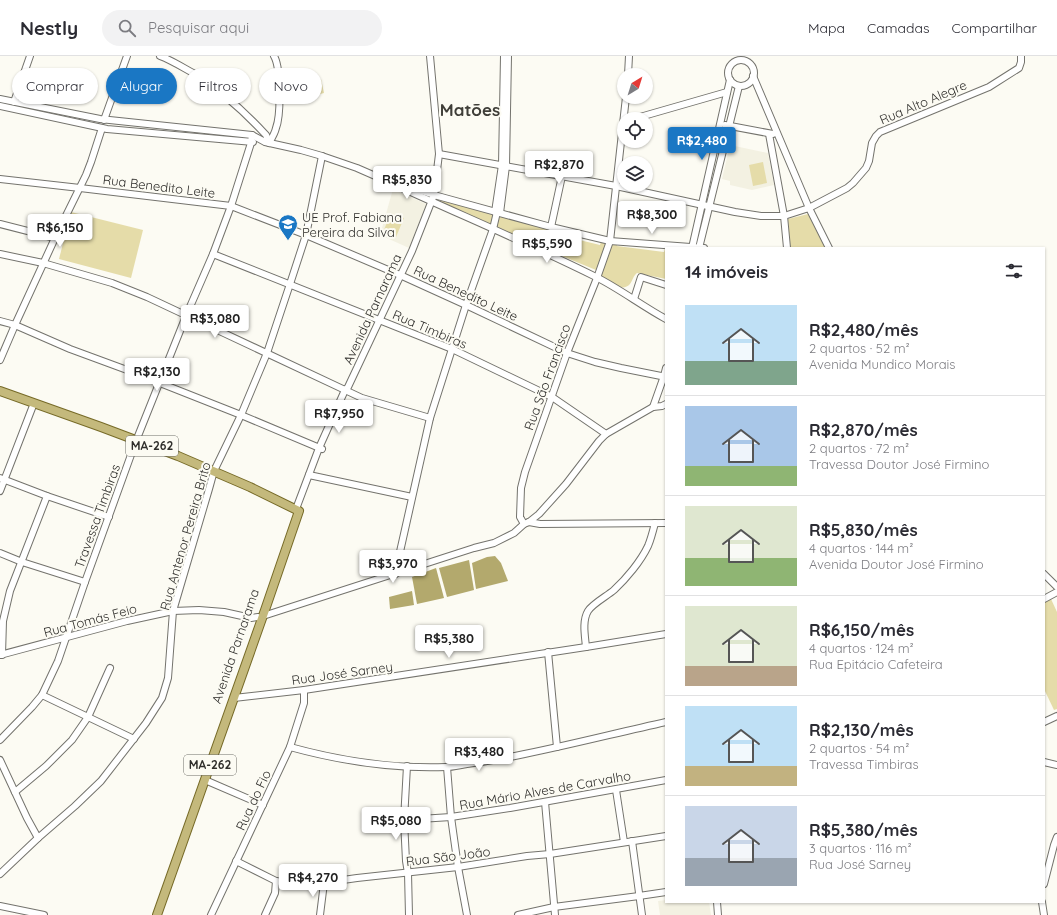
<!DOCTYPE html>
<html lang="pt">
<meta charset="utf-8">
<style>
:root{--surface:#fff;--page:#f2f2f3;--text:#2b2b33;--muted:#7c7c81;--line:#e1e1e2;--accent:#1a77c4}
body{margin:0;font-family:Quicksand,sans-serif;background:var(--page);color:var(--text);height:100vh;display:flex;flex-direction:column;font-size:15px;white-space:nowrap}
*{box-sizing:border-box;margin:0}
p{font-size:13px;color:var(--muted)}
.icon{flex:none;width:22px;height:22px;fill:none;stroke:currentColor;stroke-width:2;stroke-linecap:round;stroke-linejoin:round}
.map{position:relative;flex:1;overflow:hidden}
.side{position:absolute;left:665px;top:191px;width:380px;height:656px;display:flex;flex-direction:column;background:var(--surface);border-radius:0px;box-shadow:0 1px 3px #0004}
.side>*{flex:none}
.banner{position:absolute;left:12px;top:12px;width:380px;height:36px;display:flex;gap:8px}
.needle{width:26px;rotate:38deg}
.fabs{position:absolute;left:617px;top:12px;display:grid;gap:8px}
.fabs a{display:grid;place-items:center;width:36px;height:36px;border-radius:50%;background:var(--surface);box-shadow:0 1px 3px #0004;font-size:20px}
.price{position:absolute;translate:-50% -34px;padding:0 9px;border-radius:4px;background:#fff;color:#222;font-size:13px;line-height:26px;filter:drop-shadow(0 1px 2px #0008)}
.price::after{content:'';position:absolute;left:50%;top:24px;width:12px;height:9px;margin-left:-6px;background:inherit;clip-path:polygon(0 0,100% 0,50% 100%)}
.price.active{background:var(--accent);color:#fff}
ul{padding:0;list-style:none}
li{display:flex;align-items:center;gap:12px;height:100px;padding:0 20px}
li+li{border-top:1px solid var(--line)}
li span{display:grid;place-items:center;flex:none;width:112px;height:80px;border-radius:0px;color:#555}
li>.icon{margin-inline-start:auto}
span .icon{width:48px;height:48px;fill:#fffc;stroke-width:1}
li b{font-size:17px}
h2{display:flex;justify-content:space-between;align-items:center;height:48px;padding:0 20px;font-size:17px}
.pill{padding:0 14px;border-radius:18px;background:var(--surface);box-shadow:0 1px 3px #0004;font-size:14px;line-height:36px}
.pill.active{background:var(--accent);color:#fff}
header{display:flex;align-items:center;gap:24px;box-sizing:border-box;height:56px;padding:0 20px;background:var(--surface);border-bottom:1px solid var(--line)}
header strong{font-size:19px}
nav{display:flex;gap:22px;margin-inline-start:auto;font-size:14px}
.search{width:280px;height:36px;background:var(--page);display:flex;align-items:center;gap:10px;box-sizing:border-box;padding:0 14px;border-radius:22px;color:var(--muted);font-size:15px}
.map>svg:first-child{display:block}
</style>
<header>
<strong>Nestly</strong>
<div class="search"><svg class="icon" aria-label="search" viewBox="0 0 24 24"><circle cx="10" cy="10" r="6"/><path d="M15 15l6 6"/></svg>Pesquisar aqui</div>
<nav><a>Mapa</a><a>Camadas</a><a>Compartilhar</a></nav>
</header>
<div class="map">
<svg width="1057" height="859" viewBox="0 0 1057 859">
<rect width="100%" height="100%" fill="#fcfbf3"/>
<g fill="#f3f1e2">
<path d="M730 89 768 97 774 129 752 134 730 129V125L722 123Z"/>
<path d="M393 133 426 148 409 192 380 179Z"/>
<path d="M666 844V846H709L711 859H660L658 845Z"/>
</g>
<g fill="#e5dca9">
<path d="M321 23 324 37 306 42 302 28Z"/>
<path d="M763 106 767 127 753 130 749 109Z"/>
<path d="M437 143 495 157 491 170 436 146Z"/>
<path d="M71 156 143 174 131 222 59 203Z"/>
<path d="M391 157 404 162 396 181 383 176Z"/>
<path d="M808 158H809L826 192H790L788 163Z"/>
<path d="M500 160 556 174 555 178 600 189 601 185 606 187 596 214 496 173Z"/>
<path d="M612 186H618L617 190 664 196 665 192 666 223 637 217C633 220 633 224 630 228 623 237 606 226 601 220Z"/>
<path d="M1051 543 1057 556V653L1054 654 1044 633V546Z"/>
</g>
<g fill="#b3a96d">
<path d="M495 500 501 507 508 525 476 533 472 507 487 501Z"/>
<path d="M469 504 474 534 447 541 439 512Z"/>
<path d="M436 512 444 542 417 548 412 521Z"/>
<path d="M412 535 414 549 390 553 389 541Z"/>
</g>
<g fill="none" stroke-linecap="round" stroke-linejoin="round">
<g stroke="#74736d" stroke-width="8">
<g id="minor">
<path d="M160 0C171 4 182 11 193 17 222 35 243 54 266 79L267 81 266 86"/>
<circle cx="741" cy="17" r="13"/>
<path d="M628 19 629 0"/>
<path d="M753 20 809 152 829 192"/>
<path d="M0 43 100 63 252 79 265 86 301 94 322 100 357 112 389 126C458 158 528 187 596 221 620 233 642 250 666 263"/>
<path d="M14 46 30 0"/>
<path d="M0 50 107 73 253 86"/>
<path d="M633 63 727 36"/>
<path d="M104 64 127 0"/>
<path d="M725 69 773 78"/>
<path d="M769 78 784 160 787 192"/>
<path d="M269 87C272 82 275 77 276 72 281 59 281 12 274 0"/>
<path d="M439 98 616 130 735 156 761 160H784L809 152 847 132 853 127 866 112 869 105 872 87 876 80 880 76 989 31 1019 12 1021 6V0"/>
<path d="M0 123 80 132 231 150 306 179 400 219 466 249 567 297 595 306 621 312 666 321"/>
<path d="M406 130 434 139 551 171 610 185 704 192"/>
<path d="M495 156 502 109 504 0"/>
<path d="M500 157 506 110 508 0"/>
<path d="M0 168 55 182"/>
<path d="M551 171 562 120"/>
<path d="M692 192 730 24"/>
<path d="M699 192 739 30"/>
<path d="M0 198 43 207 112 227 147 241 362 342 430 362"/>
<path d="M213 198 452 293 552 341 606 378"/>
<path d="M634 243 641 221 666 229"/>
<path d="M0 265 15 269 70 293 127 314 241 359 322 393"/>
<path d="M0 304 15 269 55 182 86 119 91 106 102 72"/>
<path d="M653 351 664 320 666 312"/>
<path d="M309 419 412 441"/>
<path d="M0 422 47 440 109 461"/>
<path d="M0 435 34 347"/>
<path d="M296 453 319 392 345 334 348 331 412 195 434 139 439 98 430 0"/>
<path d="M529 466 540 468 666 467"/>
<path d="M524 468 520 461 521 432 525 416 567 297 597 222 610 185 626 41"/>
<path d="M0 497 22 506 85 526"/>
<path d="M395 518 430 362 466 249 493 173 497 156"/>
<path d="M1044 518 1057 531"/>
<path d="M1044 543 1057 536"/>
<path d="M263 560 474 492 494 487 514 477 524 468 529 466 539 458 566 428 599 385 606 378 653 351 662 350 666 348"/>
<path d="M586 591C585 580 582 565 588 555 592 548 607 540 614 534 626 523 641 505 648 490 651 483 653 475 655 467"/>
<path d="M548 596 557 691"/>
<path d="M0 599 127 565 173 555 199 554 224 556 251 562 258 561"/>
<path d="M2 599 3 565 10 535 47 440"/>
<path d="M42 639 134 683"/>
<path d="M234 642 304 634 586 591 666 578"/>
<path d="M1044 666 1057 660"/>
<path d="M0 684 32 651 42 639 58 605 85 526 136 385 186 260 213 198 231 150 251 87 252 79"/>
<path d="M290 691C341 705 392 713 446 711 453 711 460 709 467 708 483 706 499 703 515 700 566 690 616 677 666 666"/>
<path d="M0 704 27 762 38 782"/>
<path d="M1044 706 1057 709"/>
<path d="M407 710 404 764 406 805 408 817 409 859"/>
<path d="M447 711 451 761 458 811 467 859"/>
<path d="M205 724 263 749"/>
<path d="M616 734 624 786"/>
<path d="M15 736 46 710 72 684 88 661 110 612"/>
<path d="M545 746 555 859"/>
<path d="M404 764 451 761 510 752 666 724"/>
<path d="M632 785 642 859"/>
<path d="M236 805 276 825 297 829H308L357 822 458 811 527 800 550 798 666 780"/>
<path d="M0 818 38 782 75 750 101 725 146 667 162 642 168 622 173 555 209 433 214 415 241 359 267 297 290 228 306 179 322 100"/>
<path d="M1044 828 1054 789 1057 781"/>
<path d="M717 846 718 859"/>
<path d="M1042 846 1044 859"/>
<path d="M0 850 44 859"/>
<path d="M211 859 290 691 304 647V634"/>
<path d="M265 859 275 837 276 825"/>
<path d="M320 859 324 827"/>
<path d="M518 859 554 851 639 840 666 836"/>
</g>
</g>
<g stroke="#766a27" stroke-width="10">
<path id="major" d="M0 335 101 371 178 400 250 431 299 455 265 554 157 859"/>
</g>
<use href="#minor" stroke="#fff" stroke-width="6"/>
<use href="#major" stroke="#c4b97c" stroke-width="8"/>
</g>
<defs>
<g id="school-pin" transform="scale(1)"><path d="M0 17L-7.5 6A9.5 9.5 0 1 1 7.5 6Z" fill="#1a77c4" stroke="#fcfbf3"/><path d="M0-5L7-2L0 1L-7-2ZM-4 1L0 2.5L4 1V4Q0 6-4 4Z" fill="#fff"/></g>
</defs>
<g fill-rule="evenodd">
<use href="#school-pin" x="288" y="168"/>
</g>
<g text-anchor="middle" stroke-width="4" stroke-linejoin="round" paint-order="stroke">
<g fill="#fcfbf3" stroke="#6c6c67" stroke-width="1">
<rect x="126" y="380" width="52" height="20" rx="3"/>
<rect x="184" y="699" width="52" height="20" rx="3"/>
</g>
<g font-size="12" font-weight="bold" fill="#2f2e2b">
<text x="152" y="394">MA-262</text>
<text x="210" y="713">MA-262</text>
</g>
<g font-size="13" fill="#2f2e2b" stroke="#fcfbf3">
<text transform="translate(923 46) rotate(-23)" y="5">Rua Alto Alegre</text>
<text transform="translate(159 130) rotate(7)" y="5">Rua Benedito Leite</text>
<text transform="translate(466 237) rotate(25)" y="5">Rua Benedito Leite</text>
<text transform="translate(372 253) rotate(-65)" y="5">Avenida Parnarama</text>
<text transform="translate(430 273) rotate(23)" y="5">Rua Timbiras</text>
<text transform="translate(547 321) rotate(-70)" y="5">Rua São Francisco</text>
<text transform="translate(97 460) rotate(-70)" y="5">Travessa Timbiras</text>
<text transform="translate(185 480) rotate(-74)" y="5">Rua Antenor Pereira Brito</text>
<text transform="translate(90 564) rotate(-15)" y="5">Rua Tomás Feio</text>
<text transform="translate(235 590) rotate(-71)" y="5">Avenida Parnarama</text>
<text transform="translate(342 617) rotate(-8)" y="5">Rua José Sarney</text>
<text transform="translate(545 734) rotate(-10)" y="5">Rua Mário Alves de Carvalho</text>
<text transform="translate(253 744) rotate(-65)" y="5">Rua do Fio</text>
<text transform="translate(448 800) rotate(-7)" y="5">Rua São João</text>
</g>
<g font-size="13" fill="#2f2e2b" stroke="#fcfbf3" text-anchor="start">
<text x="302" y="166">UE Prof. Fabiana<tspan x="302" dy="15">Pereira da Silva</tspan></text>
</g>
<g font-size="17" font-weight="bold" fill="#3f3e38" stroke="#fcfbf3">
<text x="470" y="60">Matões</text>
</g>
</g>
</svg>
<div class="fabs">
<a><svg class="needle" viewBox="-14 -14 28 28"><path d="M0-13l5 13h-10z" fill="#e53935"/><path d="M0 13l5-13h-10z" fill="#7c7c81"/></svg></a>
<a><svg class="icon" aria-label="locate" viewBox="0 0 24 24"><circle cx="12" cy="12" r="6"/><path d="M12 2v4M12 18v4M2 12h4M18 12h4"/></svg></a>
<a><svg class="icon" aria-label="layers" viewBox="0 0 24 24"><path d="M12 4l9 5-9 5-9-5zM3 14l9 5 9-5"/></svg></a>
</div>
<b class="price active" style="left:702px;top:105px">R$2,480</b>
<b class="price" style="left:559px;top:129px">R$2,870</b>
<b class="price" style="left:407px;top:144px">R$5,830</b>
<b class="price" style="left:652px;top:179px">R$8,300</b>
<b class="price" style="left:60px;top:192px">R$6,150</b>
<b class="price" style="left:547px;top:208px">R$5,590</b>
<b class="price" style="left:215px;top:283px">R$3,080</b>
<b class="price" style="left:157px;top:336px">R$2,130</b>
<b class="price" style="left:339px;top:378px">R$7,950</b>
<b class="price" style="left:393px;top:528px">R$3,970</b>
<b class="price" style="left:449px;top:603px">R$5,380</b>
<b class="price" style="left:479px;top:716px">R$3,480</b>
<b class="price" style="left:396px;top:785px">R$5,080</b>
<b class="price" style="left:313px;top:842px">R$4,270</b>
<div class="banner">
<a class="pill">Comprar</a>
<a class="pill active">Alugar</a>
<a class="pill">Filtros</a>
<a class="pill">Novo</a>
</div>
<section class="side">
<h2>14 imóveis<svg class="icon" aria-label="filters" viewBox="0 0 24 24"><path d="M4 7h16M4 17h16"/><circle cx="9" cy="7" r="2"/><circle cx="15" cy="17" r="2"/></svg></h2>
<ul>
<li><span style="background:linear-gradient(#bfe0f5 70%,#7fa58c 0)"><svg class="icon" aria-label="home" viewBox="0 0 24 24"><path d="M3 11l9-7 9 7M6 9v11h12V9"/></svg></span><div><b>R$2,480/mês</b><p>2 quartos · 52 m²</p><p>Avenida Mundico Morais</p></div></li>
<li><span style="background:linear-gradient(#a9c7e8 75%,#8fb573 0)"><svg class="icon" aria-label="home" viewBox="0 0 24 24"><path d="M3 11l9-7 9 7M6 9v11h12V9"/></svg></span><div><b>R$2,870/mês</b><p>2 quartos · 72 m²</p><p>Travessa Doutor José Firmino</p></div></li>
<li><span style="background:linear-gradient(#dfe7d0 65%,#8fb573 0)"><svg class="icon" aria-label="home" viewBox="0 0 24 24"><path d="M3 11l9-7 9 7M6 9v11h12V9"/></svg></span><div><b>R$5,830/mês</b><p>4 quartos · 144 m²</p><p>Avenida Doutor José Firmino</p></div></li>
<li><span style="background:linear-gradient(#dfe7d0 75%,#b9a48a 0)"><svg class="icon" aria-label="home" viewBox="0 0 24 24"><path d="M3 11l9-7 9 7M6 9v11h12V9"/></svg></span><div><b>R$6,150/mês</b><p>4 quartos · 124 m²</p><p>Rua Epitácio Cafeteira</p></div></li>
<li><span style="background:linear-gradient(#bfe0f5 75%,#c2b280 0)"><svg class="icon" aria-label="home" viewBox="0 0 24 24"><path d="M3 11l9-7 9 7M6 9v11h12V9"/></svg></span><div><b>R$2,130/mês</b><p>2 quartos · 54 m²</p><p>Travessa Timbiras</p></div></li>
<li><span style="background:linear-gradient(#c9d6e8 65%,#9aa5b1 0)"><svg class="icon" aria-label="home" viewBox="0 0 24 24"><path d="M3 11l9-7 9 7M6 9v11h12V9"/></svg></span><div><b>R$5,380/mês</b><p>3 quartos · 116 m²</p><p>Rua José Sarney</p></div></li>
</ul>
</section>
</div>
